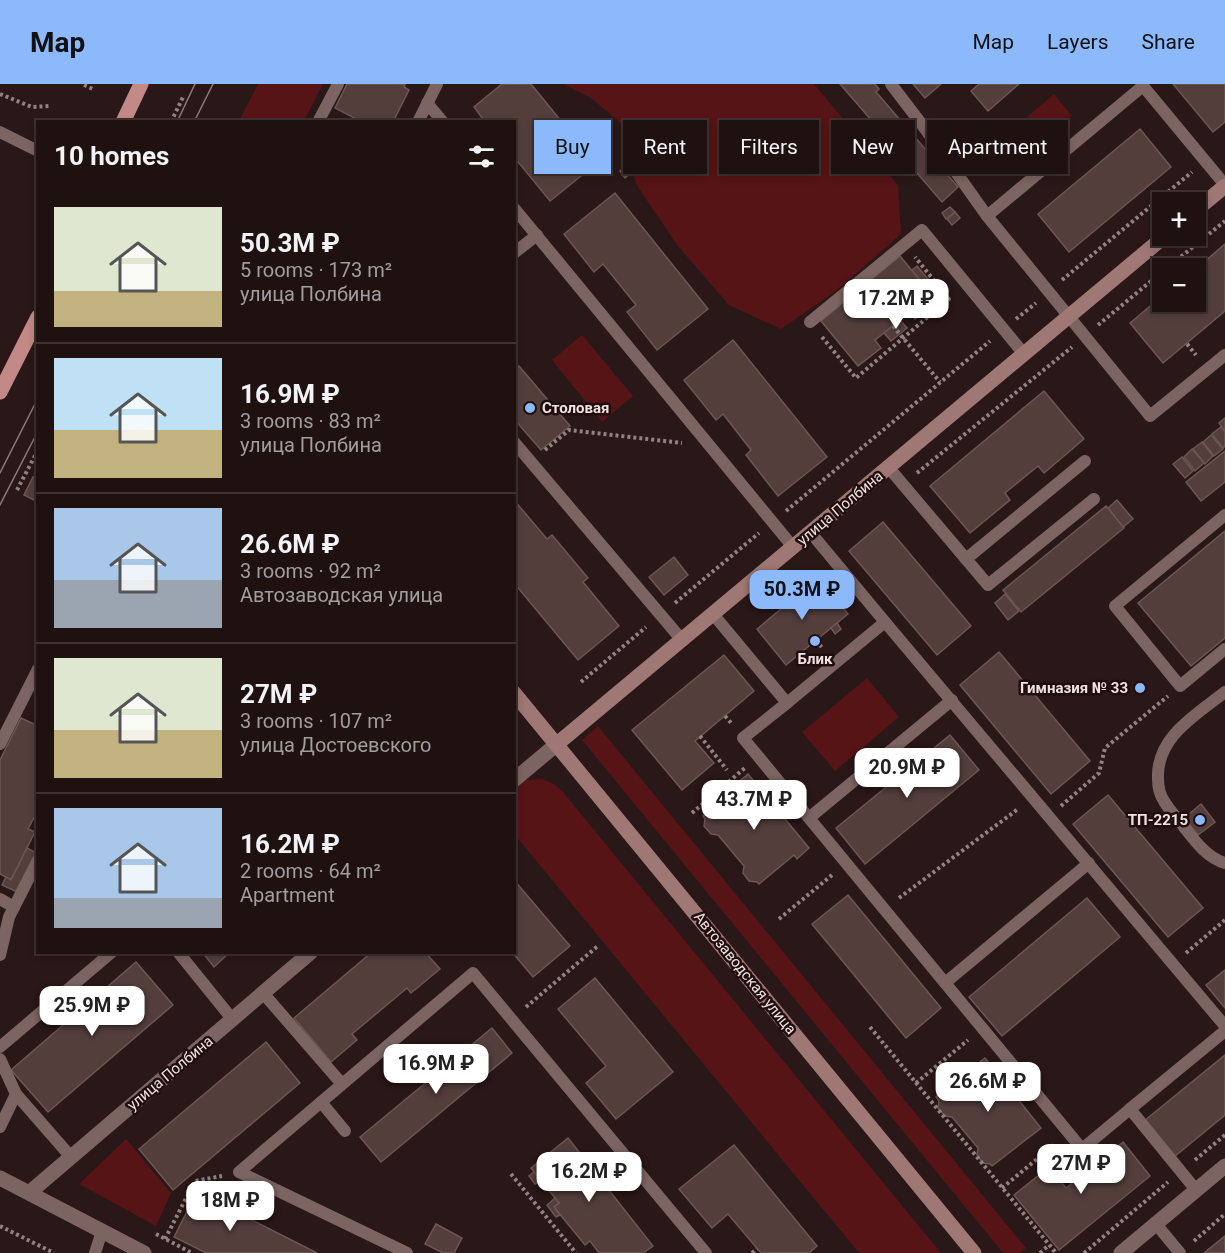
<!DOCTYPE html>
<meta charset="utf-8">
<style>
:root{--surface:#201111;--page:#2d1f1f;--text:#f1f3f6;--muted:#a29d9f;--line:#3d3131;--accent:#8cb9fc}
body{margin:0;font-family:Roboto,sans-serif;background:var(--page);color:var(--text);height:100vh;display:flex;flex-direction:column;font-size:22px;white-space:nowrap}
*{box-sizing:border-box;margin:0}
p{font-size:20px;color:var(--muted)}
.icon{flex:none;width:33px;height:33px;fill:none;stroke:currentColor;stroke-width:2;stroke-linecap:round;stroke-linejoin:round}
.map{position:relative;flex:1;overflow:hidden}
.side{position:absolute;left:36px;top:36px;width:480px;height:834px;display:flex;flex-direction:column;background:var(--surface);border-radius:0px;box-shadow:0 3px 9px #0003,0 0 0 2px var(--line)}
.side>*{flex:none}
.top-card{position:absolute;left:534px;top:36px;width:570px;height:54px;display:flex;gap:12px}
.fabs{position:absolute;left:1152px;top:108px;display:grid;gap:12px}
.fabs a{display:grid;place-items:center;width:54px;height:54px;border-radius:0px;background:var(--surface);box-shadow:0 3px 9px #0003,0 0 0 2px var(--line);font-size:30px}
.price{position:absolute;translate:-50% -51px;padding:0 14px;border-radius:12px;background:#fff;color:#222;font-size:20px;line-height:39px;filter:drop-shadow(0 2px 3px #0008)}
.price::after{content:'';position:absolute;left:50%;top:36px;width:18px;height:14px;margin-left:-9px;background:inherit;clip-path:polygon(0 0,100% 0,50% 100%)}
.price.active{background:var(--accent);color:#111}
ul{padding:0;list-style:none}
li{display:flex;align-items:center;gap:18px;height:150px;padding:0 18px}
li+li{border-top:2px solid var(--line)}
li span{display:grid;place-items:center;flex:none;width:168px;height:120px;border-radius:0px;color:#555}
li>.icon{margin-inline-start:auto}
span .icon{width:72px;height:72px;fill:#fffc;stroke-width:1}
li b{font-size:26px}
h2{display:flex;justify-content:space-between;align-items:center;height:72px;padding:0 18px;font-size:26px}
.tag{padding:0 21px;border-radius:0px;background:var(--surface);box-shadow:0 3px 9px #0003,0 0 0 2px var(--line);font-size:21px;line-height:54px}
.tag.active{background:var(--accent);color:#111}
header{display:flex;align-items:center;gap:36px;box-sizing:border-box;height:84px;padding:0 30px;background:var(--accent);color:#111}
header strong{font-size:28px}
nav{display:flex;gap:33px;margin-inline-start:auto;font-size:21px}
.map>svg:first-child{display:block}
</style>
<header>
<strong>Map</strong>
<nav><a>Map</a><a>Layers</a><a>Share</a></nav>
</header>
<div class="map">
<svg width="1225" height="1169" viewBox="0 0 1225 1169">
<rect width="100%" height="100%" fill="#2a1717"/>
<g fill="#561417">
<path d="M258 0H323L304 37H239Z"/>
<path d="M563 0H814L898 101 901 150 836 207 781 245 729 221 677 161 638 103 628 78 629 46 591 14Z"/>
<path d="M1054 10 1072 32 1032 65 1014 44Z"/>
<path d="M582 251 633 312 602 338 552 276Z"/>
<path d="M867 594 899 633 835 687 802 648Z"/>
<path d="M598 642 1026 1164 1020 1169H1003L582 656Z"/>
<path d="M543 695 554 700 563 708 941 1169H859L515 751 514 703 525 696Z"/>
<path d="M126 1055 171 1109 156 1142 79 1100Z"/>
</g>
<g fill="#533e3c" stroke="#6d5654" stroke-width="1.5">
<path d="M347 0H405L404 3 409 6 393 38H362L335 24Z"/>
<path d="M502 0H531L596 80 550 117 514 73V38H485L474 23Z"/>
<path d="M840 0H875L879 5 876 8 958 103 942 118Z"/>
<path d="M913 0H941L925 14Z"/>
<path d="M979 0H1019L988 27 971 7Z"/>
<path d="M1173 0H1225V38L1213 48Z"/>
<path d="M1140 45 1171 83 1069 168 1038 130Z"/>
<path d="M631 77 637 84 625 94 620 87Z"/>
<path d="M615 109 708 225 657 266 627 228 636 221 603 180 594 188 564 150Z"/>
<path d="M950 123 955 128 946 135 942 129Z"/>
<path d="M955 128 960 134 952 141 947 135Z"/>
<path d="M1225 160V227L1163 279 1130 239 1162 212V218H1196V185Z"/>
<path d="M900 172 937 217 915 235 909 228 884 249 875 256 881 264 858 282 821 237Z"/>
<path d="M917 182 933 201 928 206 912 186Z"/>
<path d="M900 236 907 244 891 257 884 249Z"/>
<path d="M733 256 827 373 778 412 746 371 751 366 723 330 716 336 684 296Z"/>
<path d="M519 282 570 342 541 366 514 335V285Z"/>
<path d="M1044 307 1084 355 1044 389 1038 382 1005 409 1010 416 970 449 930 402Z"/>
<path d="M1225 334V348L1219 339Z"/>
<path d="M1221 343 1225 348V362L1223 364 1212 350Z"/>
<path d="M1211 351 1223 365 1214 372 1203 358Z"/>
<path d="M1202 358 1213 372 1205 380 1193 365Z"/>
<path d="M1192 365 1204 379 1195 387 1184 373Z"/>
<path d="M1225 367V398L1201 417 1186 398Z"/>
<path d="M1182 373 1193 387 1185 394 1173 380Z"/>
<path d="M33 393 38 395 36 417 24 411Z"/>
<path d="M514 416 547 455 552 451 588 494 583 498 619 542 578 576 514 499Z"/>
<path d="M1117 416 1133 435 1123 443 1108 424Z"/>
<path d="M1106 422 1124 444 1021 528 1003 506Z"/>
<path d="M883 438 971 542 937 571 849 467Z"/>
<path d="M1225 447V554L1191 582 1138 519Z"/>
<path d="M674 473 688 491 664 511 649 493Z"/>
<path d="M825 489 835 501 829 506 818 494Z"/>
<path d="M818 494 848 530 786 581 757 545Z"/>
<path d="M1005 510 1019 527 1008 536 995 519Z"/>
<path d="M837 539 841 545 835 550 831 544Z"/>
<path d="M999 568 1090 677 1051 710 960 601Z"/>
<path d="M724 571 754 607 695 657 714 679 682 706 632 646Z"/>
<path d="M21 634 38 642V726L28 745 35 748 11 796 0 790V676Z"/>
<path d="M950 651 979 686 865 780 836 744Z"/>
<path d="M748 690 809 764 797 775 794 771 759 800 757 798 749 797 743 789 744 782 718 751 711 750 704 742 705 735 703 732 737 704 735 701Z"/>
<path d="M1108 711 1203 824 1168 853 1073 740Z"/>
<path d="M1201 720 1215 738 1198 751 1184 734Z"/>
<path d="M27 764 36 769 17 808 2 801 6 793 11 796Z"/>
<path d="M514 796 570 862 533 893 512 868H514Z"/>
<path d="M848 811 941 924 906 954 812 840Z"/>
<path d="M1087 814 1120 853 1002 952 969 913Z"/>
<path d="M202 868H230L214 883Z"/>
<path d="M372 868H425L440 885 411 909 407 904 352 950 357 956 331 978 294 934Z"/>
<path d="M136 878 173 921 48 1028 11 986Z"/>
<path d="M1225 886V924L1206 901Z"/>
<path d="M595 894 673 988 616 1035 586 999 606 982 558 925Z"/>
<path d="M492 944 512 969 381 1078 360 1053Z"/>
<path d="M266 958 300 999 173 1106 139 1065Z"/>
<path d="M1225 971V1031L1174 1073 1144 1037Z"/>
<path d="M985 974 1041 1044 992 1082 990 1080 983 1079 977 1071 978 1064 952 1033 945 1032 938 1024 939 1017 936 1013Z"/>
<path d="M568 1054 653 1162 643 1169H599L590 1157 585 1161 554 1123 559 1119 531 1084Z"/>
<path d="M1123 1058 1150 1092 1059 1166 1014 1111 1049 1083 1066 1104Z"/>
<path d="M734 1061 817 1162 809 1169H761L728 1130 712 1144 679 1105Z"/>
<path d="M534 1088 541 1096 535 1100 529 1092Z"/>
<path d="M197 1108 317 1169H206L174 1153Z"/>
<path d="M555 1114 559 1119 554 1123 560 1131 556 1133 547 1121Z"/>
<path d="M436 1140 462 1154 454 1169H443L425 1160Z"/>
<path d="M1225 1152V1169H1204Z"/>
</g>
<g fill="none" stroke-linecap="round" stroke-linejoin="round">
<g stroke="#928281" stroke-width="4" stroke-dasharray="3 3" stroke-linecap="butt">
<path d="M84 1 95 6"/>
<path d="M0 10 32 23 50 22"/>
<path d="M171 38 184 11"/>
<path d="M1167 184 1225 137"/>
<path d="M1062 196 1192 88"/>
<path d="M1016 235 1036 219"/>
<path d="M1098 241 1162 188"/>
<path d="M893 242 940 298"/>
<path d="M822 253 856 294 949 215 915 173"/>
<path d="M1187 260 1196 271"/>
<path d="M545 366 569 346 682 359"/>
<path d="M917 389 1072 263"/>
<path d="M17 406 38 366"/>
<path d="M786 427 990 257"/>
<path d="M675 519 759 449"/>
<path d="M816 556 823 565"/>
<path d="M581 598 646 543"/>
<path d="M725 632 732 640"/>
<path d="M700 652 727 686"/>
<path d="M1061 722 1099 689 1105 664 1168 612"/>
<path d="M692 729 746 683"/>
<path d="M899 814 1018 725"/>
<path d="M779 835 832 791"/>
<path d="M1186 869 1225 836"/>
<path d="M526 923 599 861"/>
<path d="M870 943 1056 1169"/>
<path d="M916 999 968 956"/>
<path d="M1195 1076 1225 1051"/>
<path d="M511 1090 576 1169"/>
<path d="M1002 1104 1054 1061"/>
<path d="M0 1142 54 1169"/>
<path d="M156 1150 192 1169"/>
<path d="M165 1155 195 1097 222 1092"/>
<path d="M1194 1157 1225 1130"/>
<path d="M752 1169 757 1165"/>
<path d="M1040 1169 1049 1161"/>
<path d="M1084 1169 1168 1098"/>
</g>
<g stroke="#7b6462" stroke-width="12">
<path d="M891 0 926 46 987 132 1150 332 1225 271"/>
<path d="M427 19 443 38"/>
<path d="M318 38 338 0"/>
<path d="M418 38 437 0"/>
<path d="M0 48 38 67"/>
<path d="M514 124 793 463"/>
<path d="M987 132 1143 2 1225 101"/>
<path d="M514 169 537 151"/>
<path d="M810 238 922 146 1024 270"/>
<path d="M514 358 682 556"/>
<path d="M889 384 966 475 1085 377"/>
<path d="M1225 431 1115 522 1180 602 1225 565"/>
<path d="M966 475 988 501 1094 415"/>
<path d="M713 530 787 619 743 654 1082 1065 1130 1025 1196 1106"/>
<path d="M885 538 1225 942"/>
<path d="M1225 608C1196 631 1156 653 1158 695 1158 702 1160 711 1164 717 1169 726 1177 734 1184 743 1195 757 1207 774 1225 779"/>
<path d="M787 619 885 538 811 449"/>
<path d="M0 660 38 585"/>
<path d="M809 734 952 616"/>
<path d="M0 815 14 823"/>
<path d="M178 868 233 936"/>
<path d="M0 871 9 833 38 776"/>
<path d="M945 899 1089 779"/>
<path d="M263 909 342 1000"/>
<path d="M0 963 112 868"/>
<path d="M0 975 16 1010 71 1073"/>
<path d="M321 1018 345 1047"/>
<path d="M1130 1025 1225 947"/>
<path d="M0 1043 16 1010"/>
<path d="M1156 1140 1180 1169"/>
<path d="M95 1169 102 1147"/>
<path d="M407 1169 239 1088 473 889 706 1169"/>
</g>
<g stroke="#7b6462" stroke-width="15">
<path d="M514 696 557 660"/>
<path d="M0 1094 144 1169"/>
<path d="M29 1109 311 868"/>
<path d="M1121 1169 1225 1082"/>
</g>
<g stroke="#9f7774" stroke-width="15">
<path d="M1196 126 1225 102"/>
<path d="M514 609 974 1169"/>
<path d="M557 660 1165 152"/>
</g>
<g stroke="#c38986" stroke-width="15">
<path d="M123 38 141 0"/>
<path d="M0 308 38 233"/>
</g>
<g stroke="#8c7b7b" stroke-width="1.5">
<path d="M177 38 195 0"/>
<path d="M194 38 213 0"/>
<path d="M0 389 38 314"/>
<path d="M0 421 38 347"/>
</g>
</g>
<g fill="#8cb9fc" stroke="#200e0e" stroke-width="2">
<circle cx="530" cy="324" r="6"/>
<circle cx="815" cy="557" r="6"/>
<circle cx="1140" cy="604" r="6"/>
<circle cx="1200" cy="736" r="6"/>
</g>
<g text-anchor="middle" stroke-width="5" stroke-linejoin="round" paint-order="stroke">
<g font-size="15" font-weight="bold" fill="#efe2e1" stroke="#200e0e" text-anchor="end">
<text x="542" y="329" text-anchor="start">Столовая</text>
<text x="815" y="580" text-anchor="middle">Блик</text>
<text x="1128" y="609">Гимназия № 33</text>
<text x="1188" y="741">ТП-2215</text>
</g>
<g font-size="15" fill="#efe2e1" stroke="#200e0e">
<text transform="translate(840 424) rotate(-40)" y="5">улица Полбина</text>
<text transform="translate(745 889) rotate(51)" y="5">Автозаводская улица</text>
<text transform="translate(170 989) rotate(-40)" y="5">улица Полбина</text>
</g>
</g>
</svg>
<div class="fabs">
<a>+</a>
<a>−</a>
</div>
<b class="price" style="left:896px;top:246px">17.2M ₽</b>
<b class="price active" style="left:802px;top:537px">50.3M ₽</b>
<b class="price" style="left:907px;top:715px">20.9M ₽</b>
<b class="price" style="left:754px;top:747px">43.7M ₽</b>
<b class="price" style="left:92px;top:953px">25.9M ₽</b>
<b class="price" style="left:436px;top:1011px">16.9M ₽</b>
<b class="price" style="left:988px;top:1029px">26.6M ₽</b>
<b class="price" style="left:1081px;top:1111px">27M ₽</b>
<b class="price" style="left:589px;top:1119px">16.2M ₽</b>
<b class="price" style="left:230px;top:1148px">18M ₽</b>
<div class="top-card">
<a class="tag active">Buy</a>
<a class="tag">Rent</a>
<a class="tag">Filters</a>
<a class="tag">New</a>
<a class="tag">Apartment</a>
</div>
<section class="side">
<h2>10 homes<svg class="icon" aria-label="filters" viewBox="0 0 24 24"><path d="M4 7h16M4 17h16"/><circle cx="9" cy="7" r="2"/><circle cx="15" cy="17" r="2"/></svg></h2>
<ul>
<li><span style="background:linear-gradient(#dfe7d0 70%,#c2b280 0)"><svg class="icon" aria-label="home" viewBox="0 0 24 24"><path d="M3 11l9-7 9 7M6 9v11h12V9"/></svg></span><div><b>50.3M ₽</b><p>5 rooms · 173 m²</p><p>улица Полбина</p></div></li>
<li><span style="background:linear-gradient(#bfe0f5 60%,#c2b280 0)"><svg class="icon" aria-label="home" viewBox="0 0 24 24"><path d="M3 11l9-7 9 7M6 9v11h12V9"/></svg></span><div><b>16.9M ₽</b><p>3 rooms · 83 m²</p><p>улица Полбина</p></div></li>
<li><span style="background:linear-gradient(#a9c7e8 60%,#9aa5b1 0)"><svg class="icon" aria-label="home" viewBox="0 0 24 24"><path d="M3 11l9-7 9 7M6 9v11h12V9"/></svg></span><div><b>26.6M ₽</b><p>3 rooms · 92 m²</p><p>Автозаводская улица</p></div></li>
<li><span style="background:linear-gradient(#dfe7d0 60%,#c2b280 0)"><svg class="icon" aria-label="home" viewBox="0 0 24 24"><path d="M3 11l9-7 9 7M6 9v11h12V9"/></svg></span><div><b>27M ₽</b><p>3 rooms · 107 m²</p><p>улица Достоевского</p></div></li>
<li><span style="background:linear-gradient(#a9c7e8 75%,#9aa5b1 0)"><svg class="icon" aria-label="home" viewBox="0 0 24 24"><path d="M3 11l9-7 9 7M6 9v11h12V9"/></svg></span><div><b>16.2M ₽</b><p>2 rooms · 64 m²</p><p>Apartment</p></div></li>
</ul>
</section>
</div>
